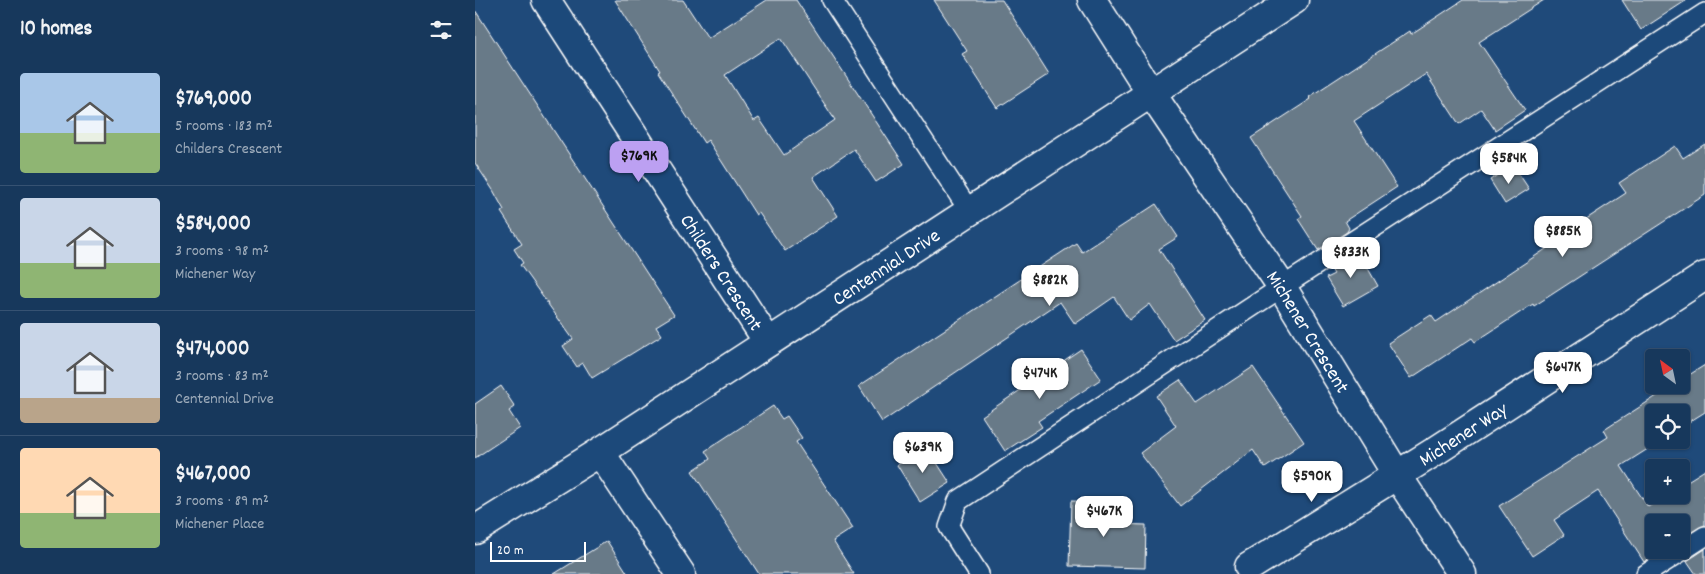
<!DOCTYPE html>
<meta charset="utf-8">
<style>
:root{--surface:#17385c;--page:#244365;--text:#f1f3f6;--muted:#9eacbb;--line:#365272;--accent:#bca0f2}
body{margin:0;font-family:Dekko,sans-serif;background:var(--page);color:var(--text);height:100vh;display:flex;flex-direction:column;font-size:19px;white-space:nowrap}
*{box-sizing:border-box;margin:0}
p{font-size:16px;color:var(--muted)}
.icon{flex:none;width:28px;height:28px;fill:none;stroke:currentColor;stroke-width:2;stroke-linecap:round;stroke-linejoin:round}
.map{position:relative;flex:1;overflow:hidden}
.side{display:flex;flex-direction:column;background:var(--surface);width:475px}
.side>*{flex:none}
.needle{width:32px;rotate:327deg}
.controls{position:absolute;left:1170px;top:349px;display:grid;gap:10px}
.controls a{display:grid;place-items:center;width:45px;height:45px;border-radius:5px;background:var(--surface);box-shadow:0 1px 4px #0004,0 0 0 1px var(--line);font-size:25px}
.scale{position:absolute;left:15px;bottom:12px;width:96px;box-sizing:border-box;padding-left:5px;border:2px solid #fff;border-top:0;font-size:14px;line-height:18px;white-space:nowrap;color:#fff;-webkit-text-stroke:4px #1f4a7a;paint-order:stroke}
.price{position:absolute;translate:-50% -42px;padding:0 11px;border-radius:10px;background:#fff;color:#222;font-size:16px;line-height:32px;filter:drop-shadow(0 1px 2px #0008)}
.price::after{content:'';position:absolute;left:50%;top:30px;width:15px;height:11px;margin-left:-8px;background:inherit;clip-path:polygon(0 0,100% 0,50% 100%)}
.price.selected{background:var(--accent);color:#111}
ul{padding:0;list-style:none}
li{display:flex;align-items:center;gap:15px;height:125px;padding:0 20px}
li+li{border-top:1px solid var(--line)}
li span{display:grid;place-items:center;flex:none;width:140px;height:100px;border-radius:5px;color:#555}
li>.icon{margin-inline-start:auto}
span .icon{width:60px;height:60px;fill:#fffc;stroke-width:1}
li b{font-size:21px}
h2{display:flex;justify-content:space-between;align-items:center;height:60px;padding:0 20px;font-size:21px}
main{display:flex;flex:1;min-height:0}
.map>svg:first-child{display:block}
</style>
<main>
<section class="side">
<h2>10 homes<svg class="icon" aria-label="filters" viewBox="0 0 24 24"><path d="M4 7h16M4 17h16"/><circle cx="9" cy="7" r="2"/><circle cx="15" cy="17" r="2"/></svg></h2>
<ul>
<li><span style="background:linear-gradient(#a9c7e8 60%,#8fb573 0)"><svg class="icon" aria-label="home" viewBox="0 0 24 24"><path d="M3 11l9-7 9 7M6 9v11h12V9"/></svg></span><div><b>$769,000</b><p>5 rooms · 183 m²</p><p>Childers Crescent</p></div></li>
<li><span style="background:linear-gradient(#c9d6e8 65%,#8fb573 0)"><svg class="icon" aria-label="home" viewBox="0 0 24 24"><path d="M3 11l9-7 9 7M6 9v11h12V9"/></svg></span><div><b>$584,000</b><p>3 rooms · 98 m²</p><p>Michener Way</p></div></li>
<li><span style="background:linear-gradient(#c9d6e8 75%,#b9a48a 0)"><svg class="icon" aria-label="home" viewBox="0 0 24 24"><path d="M3 11l9-7 9 7M6 9v11h12V9"/></svg></span><div><b>$474,000</b><p>3 rooms · 83 m²</p><p>Centennial Drive</p></div></li>
<li><span style="background:linear-gradient(#ffd9b3 65%,#8fb573 0)"><svg class="icon" aria-label="home" viewBox="0 0 24 24"><path d="M3 11l9-7 9 7M6 9v11h12V9"/></svg></span><div><b>$467,000</b><p>3 rooms · 89 m²</p><p>Michener Place</p></div></li>
</ul>
</section>
<div class="map">
<svg width="1230" height="574" viewBox="0 0 1230 574">
<rect width="100%" height="100%" fill="#1f4a7a"/>
<filter id="ink" filterUnits="userSpaceOnUse"><feTurbulence type="fractalNoise" baseFrequency=".02" numOctaves="2"/><feDisplacementMap in="SourceGraphic" scale="10" xChannelSelector="R" yChannelSelector="G"/><feConvolveMatrix kernelMatrix="1 2 1 2 8 2 1 2 1" color-interpolation-filters="sRGB"/></filter>
<g filter="url(#ink)">
<g fill="#677a88" stroke="#fff" fill-rule="evenodd">
<path d="M140 0H208L233 38 292 0H321L429 164 401 182 379 149 338 177 363 216 310 251 284 213 281 215 233 140 229 143 183 72 185 71ZM306 38 360 120 309 155 284 118 279 121 250 75Z"/>
<path d="M459 0H527L574 74 522 108 487 54 492 51Z"/>
<path d="M988 0H1069L1004 42 1050 110 1020 130 1006 109 984 124 951 74 879 121 922 187 870 221 874 228 872 232 843 250 823 219 827 216 776 138 836 99 834 97 935 31 936 34Z"/>
<path d="M1147 0H1212L1166 30Z"/>
<path d="M0 10 199 315 181 326 187 335 117 378 108 363 102 367 88 346 98 339 45 265 48 263 39 249 47 244 26 212 29 210 18 190 0 163Z"/>
<path d="M1230 144V195L1059 306 1058 304 1000 342 997 338 936 378 913 343 956 315 961 322 1095 233 1093 231 1151 193 1144 183 1200 146 1208 158Z"/>
<path d="M1038 165 1054 189 1030 204 1015 180Z"/>
<path d="M681 204 703 237 684 249 730 320 699 340 675 304 654 320 639 297 600 324 585 302 407 422 384 386 601 243 607 252Z"/>
<path d="M883 251 903 286 868 306 851 278 859 274 856 269Z"/>
<path d="M606 349 626 379 563 421 567 427 530 451 507 416Z"/>
<path d="M1230 365V412L1206 427V412H1179V440H1187L1146 466 1173 507 1192 495H1206V485L1230 470V525L1206 538V522H1179V550H1187L1169 562 1123 491 1079 520 1089 535 1057 556 1024 506 1133 437 1129 430 1199 385H1206V380Z"/>
<path d="M778 367 829 442 790 468 778 450 705 506 665 453 701 426 681 396 705 380 722 404Z"/>
<path d="M26 386 40 407 34 411 45 428 0 458V404Z"/>
<path d="M298 406 307 419 312 416 327 438 321 442 378 528 358 541 379 574H284L217 471 235 459 230 451Z"/>
<path d="M451 446 475 483 445 502 422 465Z"/>
<path d="M596 501 639 502V524L671 525 670 568 594 566Z"/>
<path d="M132 541 153 574H79Z"/>
<path d="M1230 549V574H1221L1212 561Z"/>
</g>
<g fill="none" stroke-linecap="round" stroke-linejoin="round">
<g stroke="#fff" stroke-width="22">
<g id="service">
<path d="M357 0 495 212"/>
<path d="M504 574 474 527 483 501 807 287 1230 13"/>
<path d="M1171 574 1230 536"/>
</g>
</g>
<g stroke="#fff" stroke-width="31">
<g id="minor">
<path id="s1" d="M71 0 293 342"/>
<path id="s2" d="M617 0 676 93 807 287 922 475 987 574"/>
<path d="M125 452 206 574"/>
<path id="s3" d="M0 530 125 452 819 0"/>
<path id="s4" d="M774 567 959 452 1230 276"/>
</g>
</g>
<use href="#service" stroke="#1f4a7a" stroke-width="19"/>
<use href="#minor" stroke="#1f4a7a" stroke-width="28"/>
</g>
</g>
<g text-anchor="middle" stroke-width="5" stroke-linejoin="round" paint-order="stroke">
<g font-size="20" fill="#fff" stroke="#1f4a7a">
<text dy="7" stroke="none"><textPath href="#s3" startOffset="488">Centennial Drive</textPath></text>
<text dy="7" stroke="none"><textPath href="#s1" startOffset="324">Childers Crescent</textPath></text>
<text dy="7" stroke="none"><textPath href="#s2" startOffset="396">Michener Crescent</textPath></text>
<text dy="7" stroke="none"><textPath href="#s4" startOffset="252">Michener Way</textPath></text>
</g>
</g>
</svg>
<div class="controls">
<a><svg class="needle" viewBox="-14 -14 28 28"><path d="M0-13l5 13h-10z" fill="#e53935"/><path d="M0 13l5-13h-10z" fill="#9eacbb"/></svg></a>
<a><svg class="icon" aria-label="locate" viewBox="0 0 24 24"><circle cx="12" cy="12" r="6"/><path d="M12 2v4M12 18v4M2 12h4M18 12h4"/></svg></a>
<a>+</a>
<a>−</a>
</div>
<div class="scale">20 m</div>
<b class="price selected" style="left:164px;top:183px">$769K</b>
<b class="price" style="left:1034px;top:185px">$584K</b>
<b class="price" style="left:1088px;top:258px">$885K</b>
<b class="price" style="left:876px;top:279px">$833K</b>
<b class="price" style="left:575px;top:307px">$882K</b>
<b class="price" style="left:1088px;top:394px">$647K</b>
<b class="price" style="left:565px;top:400px">$474K</b>
<b class="price" style="left:448px;top:474px">$639K</b>
<b class="price" style="left:837px;top:503px">$590K</b>
<b class="price" style="left:629px;top:538px">$467K</b>
</div>
</main>
